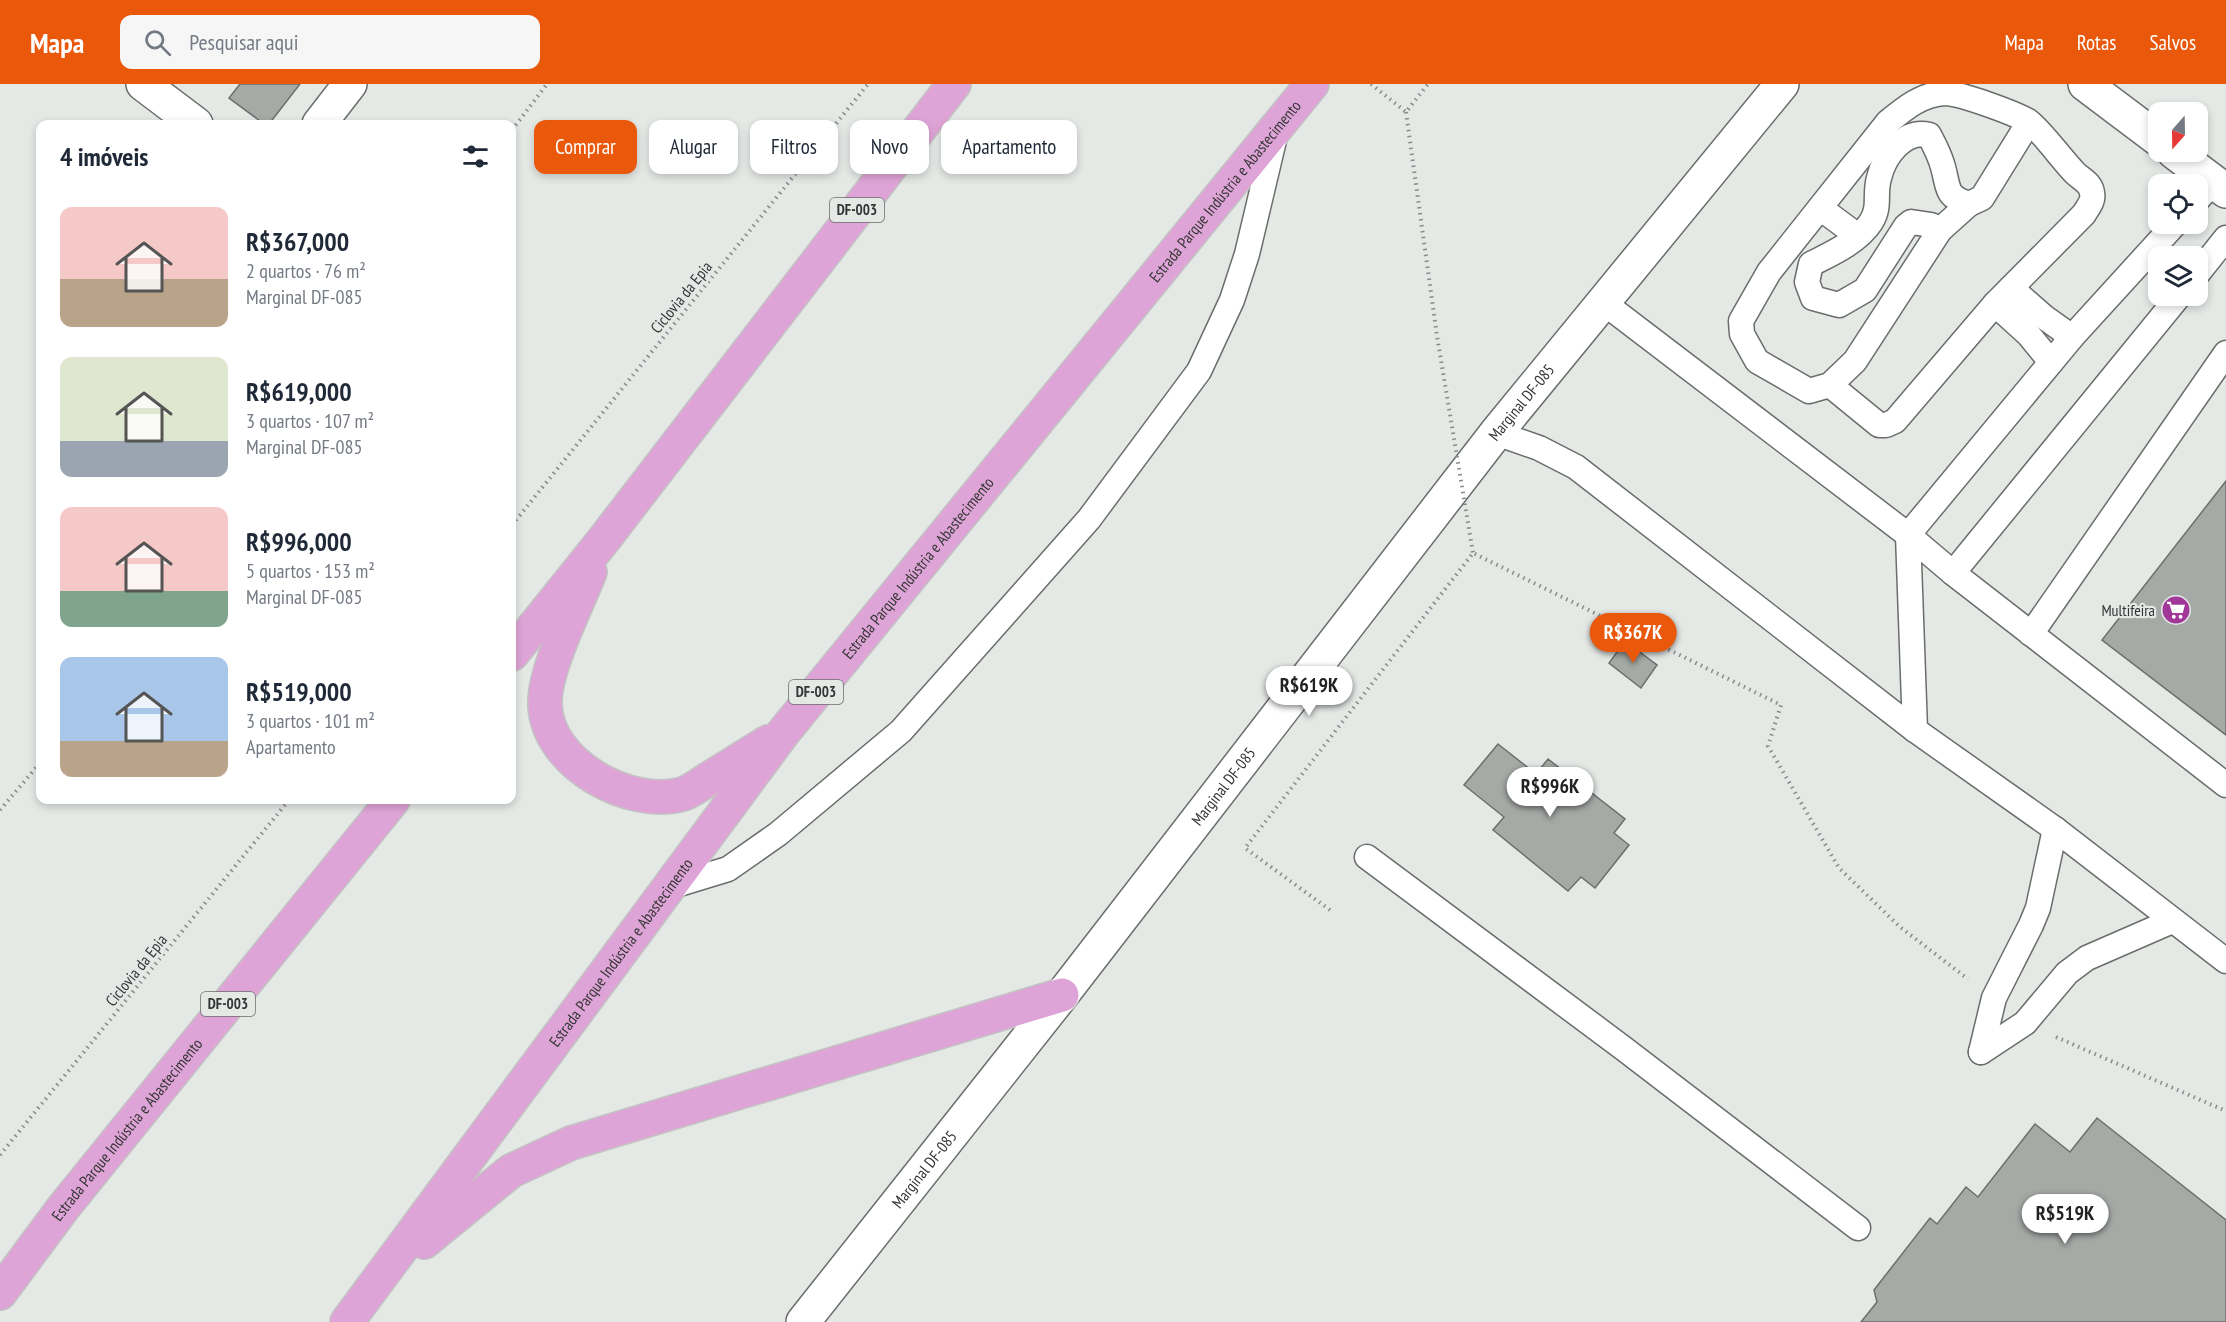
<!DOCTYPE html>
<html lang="pt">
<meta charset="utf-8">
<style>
:root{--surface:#fff;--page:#f6f6f7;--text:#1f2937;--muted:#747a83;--accent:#ea580c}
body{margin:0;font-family:"PT Sans Narrow",sans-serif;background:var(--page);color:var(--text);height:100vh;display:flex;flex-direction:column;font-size:22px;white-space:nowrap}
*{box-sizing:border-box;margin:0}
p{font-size:20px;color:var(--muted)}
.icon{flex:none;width:33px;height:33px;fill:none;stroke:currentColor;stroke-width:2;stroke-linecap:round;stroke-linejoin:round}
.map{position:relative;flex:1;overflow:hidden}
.side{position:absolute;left:36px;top:36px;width:480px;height:684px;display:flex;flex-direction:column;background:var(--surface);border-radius:12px;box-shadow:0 3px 9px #0003}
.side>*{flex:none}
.hud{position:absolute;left:534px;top:36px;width:570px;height:54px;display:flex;gap:12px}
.needle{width:39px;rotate:200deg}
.fabs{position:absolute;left:2148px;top:18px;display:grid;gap:12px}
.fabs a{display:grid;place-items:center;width:60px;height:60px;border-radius:12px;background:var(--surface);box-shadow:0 3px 9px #0003;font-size:30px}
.price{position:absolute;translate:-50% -51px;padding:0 14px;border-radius:21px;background:#fff;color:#222;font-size:20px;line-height:39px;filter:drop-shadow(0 2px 3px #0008)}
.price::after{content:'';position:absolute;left:50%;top:36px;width:18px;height:14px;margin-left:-9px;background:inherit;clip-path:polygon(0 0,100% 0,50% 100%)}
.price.active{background:var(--accent);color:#fff}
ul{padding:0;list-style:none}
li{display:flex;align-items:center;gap:18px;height:150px;padding:0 24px}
li span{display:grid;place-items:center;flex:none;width:168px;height:120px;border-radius:12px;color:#555}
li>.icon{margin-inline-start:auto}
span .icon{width:72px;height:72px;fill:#fffc;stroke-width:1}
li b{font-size:26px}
h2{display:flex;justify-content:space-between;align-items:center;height:72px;padding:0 24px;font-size:26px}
.pill{padding:0 21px;border-radius:12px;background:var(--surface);box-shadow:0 3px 9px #0003;font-size:21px;line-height:54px}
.pill.active{background:var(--accent);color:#fff}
header{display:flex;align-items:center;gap:36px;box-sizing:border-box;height:84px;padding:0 30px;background:var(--accent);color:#fff}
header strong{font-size:28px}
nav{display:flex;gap:33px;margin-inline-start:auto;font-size:21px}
.search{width:420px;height:54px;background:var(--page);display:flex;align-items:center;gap:15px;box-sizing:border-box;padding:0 21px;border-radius:12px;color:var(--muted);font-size:22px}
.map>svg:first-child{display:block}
</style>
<header>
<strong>Mapa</strong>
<div class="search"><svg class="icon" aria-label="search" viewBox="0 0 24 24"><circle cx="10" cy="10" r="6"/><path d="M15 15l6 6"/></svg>Pesquisar aqui</div>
<nav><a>Mapa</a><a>Rotas</a><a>Salvos</a></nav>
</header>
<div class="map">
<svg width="2226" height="1238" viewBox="0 0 2226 1238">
<rect width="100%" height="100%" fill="#e5e9e6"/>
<g fill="#a6aaa7" stroke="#6c6f6c" stroke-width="1.5">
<path d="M240 0H300L269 40H264L229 14Z"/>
<path d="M2226 397V651L2102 556Z"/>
<path d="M1625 557 1657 581 1641 604 1609 579Z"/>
<path d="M1498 660 1536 690 1548 675 1625 735 1614 749 1629 761 1595 804 1581 793 1568 807 1493 746 1504 733 1464 701Z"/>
<path d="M2097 1034 2226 1136V1238H1861L1877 1218 1874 1206 1930 1134 1937 1140 1966 1103 1978 1113 2035 1040 2070 1068Z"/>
</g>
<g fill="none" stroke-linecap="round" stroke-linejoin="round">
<g stroke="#6a6d6a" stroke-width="27">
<g id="lane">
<path d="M2198 115 2214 97"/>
<path d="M1820 124 1858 152"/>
<path d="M1940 146 1931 141 1911 138 1906 142 1865 206 1839 221 1813 214 1807 198 1811 180C1831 170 1858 158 1871 138 1881 122 1874 111 1879 94 1884 72 1904 45 1929 51 1935 62 1940 72 1943 83 1949 105 1945 112 1969 120L1982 114 2029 38"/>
<path d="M2198 189 2226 154"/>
<path d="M2011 204 2044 233 2072 253"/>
<path d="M1604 219 1908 451 1953 489 2226 701"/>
<path d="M1995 220 2028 250 2051 278"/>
<path d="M1830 301 1879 341H1886L1895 337 1995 220 2084 130C2088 123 2094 117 2092 109 2091 99 2081 95 2075 89 2062 76 2041 46 2028 37 2014 29 1960 9 1945 9 1922 10 1905 24 1888 38L1769 188 1741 237 1742 250 1757 277 1809 307 1830 301 1855 277 1940 146 1969 120"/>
<path d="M1496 349 1539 364 1576 383 1915 646 2055 745 2226 877"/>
<path d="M1953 489 2179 212"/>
<path d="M2031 550 2226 269"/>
<path d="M1915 646 1908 451 2072 253 2175 140"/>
<path d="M1367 773 1623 964 1858 1144"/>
<path d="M669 803 728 785 778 750 901 647 1089 435 1199 287 1232 216 1247 170 1276 48"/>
<path d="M1981 968 1994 914 2031 841 2038 824 2055 745"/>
<path d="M1981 968 2025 939 2067 889 2087 874 2172 837"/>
</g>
</g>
<g stroke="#6a6d6a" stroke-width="36">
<g id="street">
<path d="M143 0 196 40"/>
<path d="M319 40 350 0"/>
</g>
</g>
<g stroke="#6a6d6a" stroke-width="36">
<g id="secondary">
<path d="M2085 0 2158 55"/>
<path d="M2174 68 2226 107"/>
<path id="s1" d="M803 1238 1062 911 1496 349 1782 0"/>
</g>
</g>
<g stroke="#c2c3c2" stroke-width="36">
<g id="highway">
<path d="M590 488C577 521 543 588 545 621 547 680 630 725 683 710 692 707 702 699 710 694 729 682 749 670 768 658"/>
<path d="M512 570 602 458 954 0"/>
<path d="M424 1158 511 1087 571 1059 1062 911"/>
<path id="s2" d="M0 1209 63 1124 393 716"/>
<path id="s3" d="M347 1238 783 649 1312 0"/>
</g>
</g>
<g stroke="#888b89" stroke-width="4" stroke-dasharray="1.5 4.5" stroke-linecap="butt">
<path d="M1371 0 1406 28 1428 0"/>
<path d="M512 46 547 0"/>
<path d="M512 441 868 0"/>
<path d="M0 726 40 679"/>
<path d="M1330 826 1245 764 1473 469 1781 621 1768 662 1839 784 1900 843 1968 895"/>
<path d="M2056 953 2226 1027"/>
<path d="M0 1071 289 716"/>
</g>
<use href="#lane" stroke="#fff" stroke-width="24"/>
<use href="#street" stroke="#fff" stroke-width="33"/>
<use href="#secondary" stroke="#fff" stroke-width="33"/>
<use href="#highway" stroke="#dfa4d7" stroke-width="33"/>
<path stroke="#888b89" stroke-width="4" stroke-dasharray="1.5 4.5" stroke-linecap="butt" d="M1406 28 1437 252 1473 469"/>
</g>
<defs>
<g id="supermarket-disc" transform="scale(1.5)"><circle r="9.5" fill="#a13799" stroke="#e5e9e6"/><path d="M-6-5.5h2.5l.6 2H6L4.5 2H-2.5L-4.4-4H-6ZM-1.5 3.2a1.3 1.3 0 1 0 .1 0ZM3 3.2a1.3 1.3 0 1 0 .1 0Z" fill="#fff"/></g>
</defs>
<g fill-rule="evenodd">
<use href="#supermarket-disc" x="2176" y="526"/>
</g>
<g text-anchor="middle" stroke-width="4.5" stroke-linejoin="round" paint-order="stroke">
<g fill="#e5e9e6" stroke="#696c6a" stroke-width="1.5">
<rect x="830" y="114" width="54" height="24" rx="4.5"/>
<rect x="789" y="596" width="54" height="24" rx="4.5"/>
<rect x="201" y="908" width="54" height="24" rx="4.5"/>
</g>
<g font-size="15" font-weight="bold" fill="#343635">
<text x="857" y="131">DF-003</text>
<text x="816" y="613">DF-003</text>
<text x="228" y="925">DF-003</text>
</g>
<g font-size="16" fill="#343635" stroke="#e5e9e6">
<text dy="6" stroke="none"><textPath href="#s3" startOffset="1432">Estrada Parque Indústria e Abastecimento</textPath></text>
<text transform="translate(681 213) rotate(-51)" y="6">Ciclovia da Epia</text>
<text dy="6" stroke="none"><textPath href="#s1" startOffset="1167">Marginal DF-085</textPath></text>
<text dy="6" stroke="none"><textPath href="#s3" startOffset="946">Estrada Parque Indústria e Abastecimento</textPath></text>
<text dy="6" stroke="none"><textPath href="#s1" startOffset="681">Marginal DF-085</textPath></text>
<text dy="6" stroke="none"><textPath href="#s3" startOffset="460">Estrada Parque Indústria e Abastecimento</textPath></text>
<text transform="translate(136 886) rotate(-51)" y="6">Ciclovia da Epia</text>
<text dy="6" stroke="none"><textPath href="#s2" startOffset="207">Estrada Parque Indústria e Abastecimento</textPath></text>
<text dy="6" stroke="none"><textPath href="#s1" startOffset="195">Marginal DF-085</textPath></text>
</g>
<g font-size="16" fill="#343635" stroke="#e5e9e6" text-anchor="end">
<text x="2155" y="532">Multifeira</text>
</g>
</g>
</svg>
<div class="fabs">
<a><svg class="needle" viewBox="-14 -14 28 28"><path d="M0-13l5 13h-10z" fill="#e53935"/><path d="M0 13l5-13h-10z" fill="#747a83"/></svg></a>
<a><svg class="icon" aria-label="locate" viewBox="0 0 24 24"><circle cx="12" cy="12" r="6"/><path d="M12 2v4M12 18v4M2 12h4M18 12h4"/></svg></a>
<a><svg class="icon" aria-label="layers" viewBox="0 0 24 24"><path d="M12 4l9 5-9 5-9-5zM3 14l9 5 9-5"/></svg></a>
</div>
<b class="price active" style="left:1633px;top:580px">R$367K</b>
<b class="price" style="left:1309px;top:633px">R$619K</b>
<b class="price" style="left:1550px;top:734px">R$996K</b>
<b class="price" style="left:2065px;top:1161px">R$519K</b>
<div class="hud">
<a class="pill active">Comprar</a>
<a class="pill">Alugar</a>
<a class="pill">Filtros</a>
<a class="pill">Novo</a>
<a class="pill">Apartamento</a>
</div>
<section class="side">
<h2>4 imóveis<svg class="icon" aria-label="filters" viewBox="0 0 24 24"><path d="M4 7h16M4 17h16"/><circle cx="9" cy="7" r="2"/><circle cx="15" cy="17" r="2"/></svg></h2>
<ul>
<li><span style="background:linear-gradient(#f6c9c9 60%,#b9a48a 0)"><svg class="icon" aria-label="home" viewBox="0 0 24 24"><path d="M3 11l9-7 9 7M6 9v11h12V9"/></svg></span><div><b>R$367,000</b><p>2 quartos · 76 m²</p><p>Marginal DF-085</p></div></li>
<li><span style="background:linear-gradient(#dfe7d0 70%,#9aa5b1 0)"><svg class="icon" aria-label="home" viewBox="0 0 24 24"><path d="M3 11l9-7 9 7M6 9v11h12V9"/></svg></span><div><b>R$619,000</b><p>3 quartos · 107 m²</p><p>Marginal DF-085</p></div></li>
<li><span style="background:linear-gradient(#f6c9c9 70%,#7fa58c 0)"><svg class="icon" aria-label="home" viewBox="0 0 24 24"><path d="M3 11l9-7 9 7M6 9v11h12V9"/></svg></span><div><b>R$996,000</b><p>5 quartos · 153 m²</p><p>Marginal DF-085</p></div></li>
<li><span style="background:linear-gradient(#a9c7e8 70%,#b9a48a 0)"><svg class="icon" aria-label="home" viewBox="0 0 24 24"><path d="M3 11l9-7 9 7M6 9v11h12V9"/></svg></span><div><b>R$519,000</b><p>3 quartos · 101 m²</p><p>Apartamento</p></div></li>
</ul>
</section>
</div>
